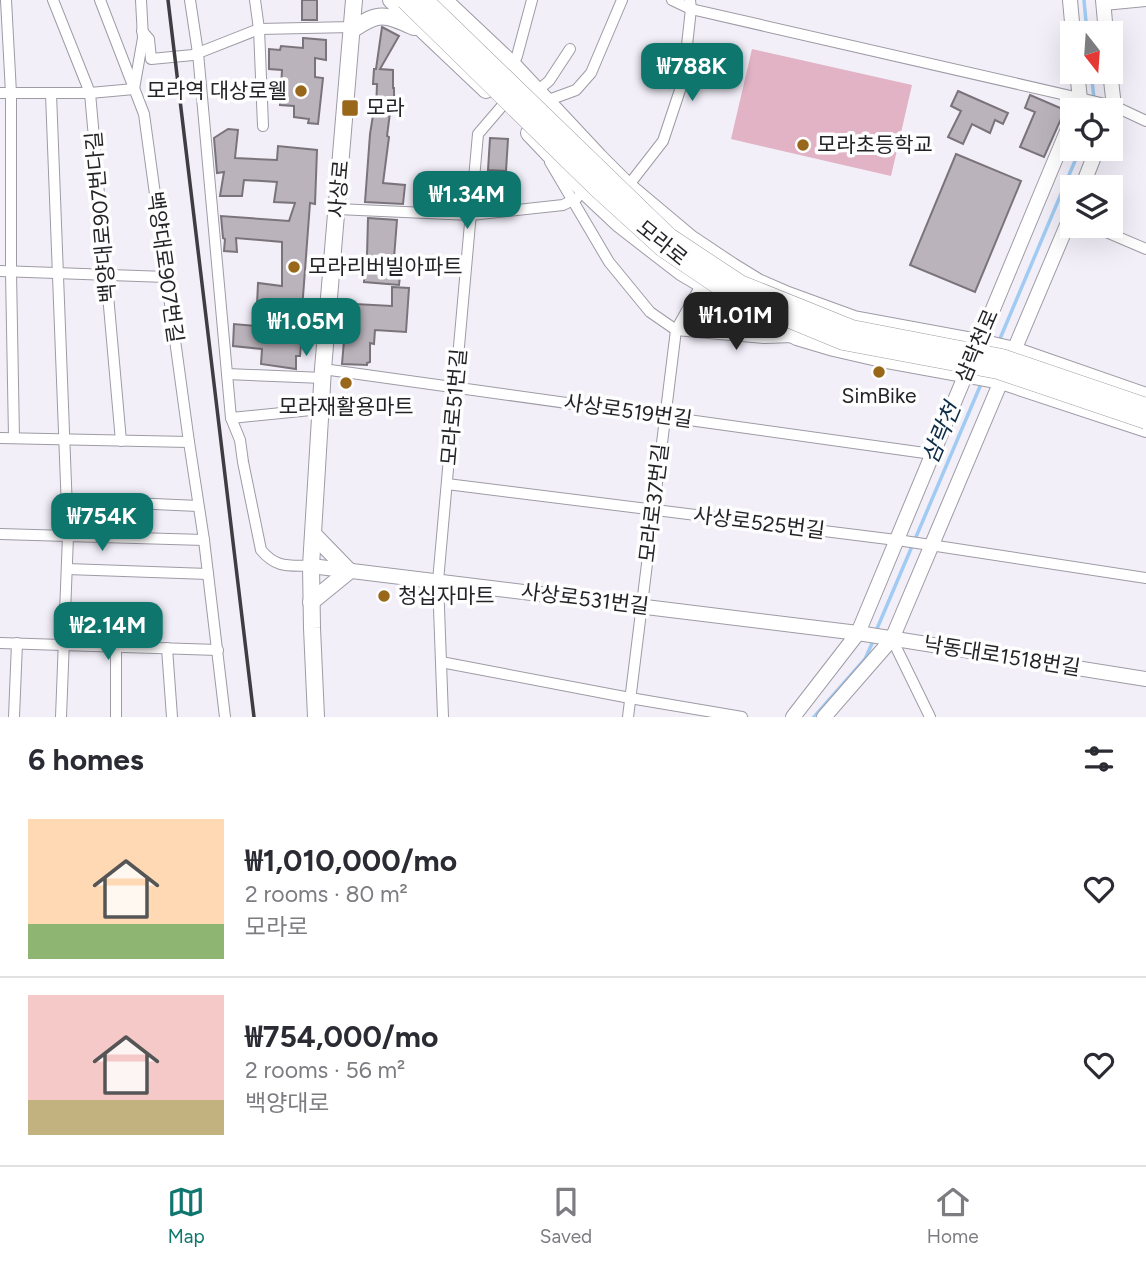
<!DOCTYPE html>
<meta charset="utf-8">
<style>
:root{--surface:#fff;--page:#f7f7f7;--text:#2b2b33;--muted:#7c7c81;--line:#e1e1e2;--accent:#0f766e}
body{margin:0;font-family:Figtree,"Noto Sans KR",sans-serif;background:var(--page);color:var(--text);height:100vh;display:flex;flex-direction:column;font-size:26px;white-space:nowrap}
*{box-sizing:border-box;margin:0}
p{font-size:23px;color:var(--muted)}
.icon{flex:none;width:38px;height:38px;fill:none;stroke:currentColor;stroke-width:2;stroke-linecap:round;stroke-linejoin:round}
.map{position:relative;height:717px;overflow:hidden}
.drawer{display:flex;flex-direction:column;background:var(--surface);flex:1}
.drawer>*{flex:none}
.needle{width:46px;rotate:163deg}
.buttons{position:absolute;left:1060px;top:21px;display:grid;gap:14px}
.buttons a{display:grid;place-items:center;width:63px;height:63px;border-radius:0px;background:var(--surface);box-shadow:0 7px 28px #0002;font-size:35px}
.price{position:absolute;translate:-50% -60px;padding:0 16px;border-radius:14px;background:var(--accent);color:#fff;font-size:23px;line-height:46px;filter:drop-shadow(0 2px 4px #0008)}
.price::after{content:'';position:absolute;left:50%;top:42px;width:21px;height:16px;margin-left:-10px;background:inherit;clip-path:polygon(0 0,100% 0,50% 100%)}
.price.current{background:#222;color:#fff}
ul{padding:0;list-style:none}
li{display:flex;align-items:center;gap:21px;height:175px;padding:0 28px}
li+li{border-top:2px solid var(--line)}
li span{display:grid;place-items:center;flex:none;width:196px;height:140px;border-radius:0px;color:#555}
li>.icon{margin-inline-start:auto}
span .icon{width:84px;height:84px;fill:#fffc;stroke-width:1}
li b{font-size:30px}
h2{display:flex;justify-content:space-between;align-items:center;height:84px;padding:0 28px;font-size:30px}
.tab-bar{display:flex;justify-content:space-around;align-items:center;height:98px;border-top:2px solid var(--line);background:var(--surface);font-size:19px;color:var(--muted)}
.tab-bar a{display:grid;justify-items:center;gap:4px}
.tab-bar .current{color:var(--accent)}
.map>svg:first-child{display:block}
</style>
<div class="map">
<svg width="1146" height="717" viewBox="0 0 1146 717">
<rect width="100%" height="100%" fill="#f2eff9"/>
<path fill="#e1b3c4" d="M752 49 912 85 891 176 731 139Z"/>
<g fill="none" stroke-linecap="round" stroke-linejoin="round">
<g stroke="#a1cbf2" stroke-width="3.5">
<path d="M1084 0 1087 33"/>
<path d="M1091 72 1094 98"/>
<path d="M999 341 1080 149"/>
<path d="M876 631 981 384"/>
<path d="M814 717 865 659 874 639"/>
</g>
</g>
<g fill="#bbb3bb" stroke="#7a737a" stroke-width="2">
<rect x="302" y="0" width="15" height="20"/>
<path d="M382 27 399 36 380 69 393 70V88H394V97H392L387 136 389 137 383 183 405 185 403 204 365 202 370 134 374 109H376L377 84H373L374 69H376Z"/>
<path d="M303 38 326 40V60L315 58V77L323 78 318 124 308 123 309 119 294 117V106L280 105 282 70 269 69V49L280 50 281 46 303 48Z"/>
<path d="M958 91 1008 113 1003 124 995 120 990 133 972 124 963 144 948 137 961 111 951 106Z"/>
<path d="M1030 95 1065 110 1044 157 1020 147 1035 112 1025 108Z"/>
<path d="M228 129 238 130 235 158 277 160 278 146 317 150 315 204 310 203 302 310 257 305 258 283 282 286V242L236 238 237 252 224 251 225 239 223 238 221 216 289 221 295 203 274 202 277 182 244 180 242 196H220L224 172 217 173 214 138Z"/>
<path d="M490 138 508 139 506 171 488 170Z"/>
<path d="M956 154 1021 181 975 292 910 265Z"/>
<path d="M368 218 397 220 394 258 402 259 399 285 364 282 366 256H367Z"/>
<path d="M392 287 409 288 406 332 375 330 374 344 370 343V362L367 363V365L342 364 345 329 354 330 355 304 392 306Z"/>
<path d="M269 323H306V339H304V346L301 345 300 356H296V369L261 364 262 349 233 346 234 324 269 327Z"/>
</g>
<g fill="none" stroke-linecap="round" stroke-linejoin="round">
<g stroke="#9e9ba5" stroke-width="12">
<g id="minor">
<path d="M6 0 11 93V272L14 438"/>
<path d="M53 0 90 93 121 441"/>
<path d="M100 0 144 114 189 442 204 540 225 717"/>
<path d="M190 0 198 53 231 418 240 440 243 462 261 550C277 569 289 565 311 566"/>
<path d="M255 0 259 29 263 126"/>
<path d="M672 0 691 9 1114 106 1146 121"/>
<path d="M1104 5 1146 1"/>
<path d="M142 31 149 39 151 59 193 55 259 29 352 27"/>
<path d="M513 65 517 56 532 0"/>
<path d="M537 91 549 81 570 49"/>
<path d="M0 93H90L134 89 143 38 141 0"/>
<path d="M51 94 68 536 61 717"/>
<path d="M546 101 576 90 591 73 622 0"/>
<path d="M550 162 609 262 650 312 676 330 764 338 794 337"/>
<path d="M628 186 663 141 683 81 691 9 690 0"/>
<path d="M337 209 471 215 563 205 577 198"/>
<path d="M1092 226 1146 249"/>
<path d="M0 271 166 277"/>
<path d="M323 369 932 454"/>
<path d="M227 374 323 378"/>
<path d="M231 418 321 409"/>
<path d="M0 438 189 442"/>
<path d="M447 484 904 541 1146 578"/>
<path d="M67 500 198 506"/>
<path d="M0 534 204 540"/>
<path d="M67 569 208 574"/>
<path d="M892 639 930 717"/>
<path d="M0 643 218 650"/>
<path d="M116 647V717"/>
<path d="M167 648 172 717"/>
<path d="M441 662 630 698 742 717"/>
<path d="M14 717 17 643"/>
<path d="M443 717 438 581 478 134 502 106"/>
<path d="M628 717 676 330 704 280"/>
</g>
</g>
<g stroke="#9e9ba5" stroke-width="16">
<g id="tertiary">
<path d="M1070 0 1073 33"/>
<path d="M1103 0 1106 33"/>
<path d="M1110 72 1114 106 1111 112"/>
<path d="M1076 110 1080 99 1077 72"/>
<path d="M1082 187 1097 149"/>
<path d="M311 566 858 633 1146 679"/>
<path d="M793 717 858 633 1073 117"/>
<path d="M824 717 892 639 1073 211"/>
</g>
</g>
<g stroke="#9e9ba5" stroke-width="18">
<g id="secondary">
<path d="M391 0 486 90"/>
<path d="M444 0 513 65 599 157 628 186 690 238 732 266 758 282 788 295 854 319 984 343 1014 350 1146 396"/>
<path d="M352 30C379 11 385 14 414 27"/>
<path d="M529 133 586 193 619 224 681 272 759 318 797 337 834 348 886 360 1001 381 1146 429"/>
<path d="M311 602 349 571 313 534"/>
<path d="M316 717 312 628 311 566 323 369 354 0"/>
</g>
</g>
<use href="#minor" stroke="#fff" stroke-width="10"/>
<use href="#tertiary" stroke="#fff" stroke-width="14"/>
<use href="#secondary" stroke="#fff" stroke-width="16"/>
<path stroke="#3e3d42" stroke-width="3.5" d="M168 0 254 717"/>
<g stroke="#9e9ba5" stroke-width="19" stroke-linecap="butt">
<g id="trunk-bridge">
<path d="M405 0 596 187 663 248 734 296 843 341 998 370 1146 420"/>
<path d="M424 0 669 237 740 284 852 329 1002 358 1146 407"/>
</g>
</g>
<use href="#trunk-bridge" stroke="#fff" stroke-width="18"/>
</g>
<g fill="#98671a" stroke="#fefefe" stroke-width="2.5">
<circle cx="301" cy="91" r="7"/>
<rect x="341" y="99" width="18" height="18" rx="3.5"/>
<circle cx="803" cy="145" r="7"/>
<circle cx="294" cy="267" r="7"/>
<circle cx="879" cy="372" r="7"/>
<circle cx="346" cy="383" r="7"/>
<circle cx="384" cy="596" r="7"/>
</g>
<g text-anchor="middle" stroke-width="7" stroke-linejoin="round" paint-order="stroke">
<g font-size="21" fill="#242327" stroke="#fefefe" text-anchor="start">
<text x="287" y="98" text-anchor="end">모라역 대상로웰</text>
<text x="366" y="115">모라</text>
<text x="817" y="152">모라초등학교</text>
<text x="308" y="274">모라리버빌아파트</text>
<text x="879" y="403" text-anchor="middle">SimBike</text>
<text x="346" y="414" text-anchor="middle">모라재활용마트</text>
<text x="398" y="603">청십자마트</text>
</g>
<g font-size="21" fill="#242327" stroke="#fefefe">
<text transform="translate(339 189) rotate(-85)" y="7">사상로</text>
<text transform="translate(101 217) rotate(-95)" y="7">백양대로907번다길</text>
<text transform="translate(662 243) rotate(39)" y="7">모라로</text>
<text transform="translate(165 267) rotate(82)" y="7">백양대로907번길</text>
<text transform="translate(977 346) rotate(-67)" y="7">삼락천로</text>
<text transform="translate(454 407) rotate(-85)" y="7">모라로51번길</text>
<text transform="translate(628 411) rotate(8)" y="7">사상로519번길</text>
<text transform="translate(654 503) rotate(-83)" y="7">모라로37번길</text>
<text transform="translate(759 523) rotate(7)" y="7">사상로525번길</text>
<text transform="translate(585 599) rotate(7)" y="7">사상로531번길</text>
<text transform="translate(1002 656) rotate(9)" y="7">낙동대로1518번길</text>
</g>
<g font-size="23" font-style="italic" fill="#0d2c47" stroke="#fefefe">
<text transform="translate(941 433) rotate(-67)" y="8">삼락천</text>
</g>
</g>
</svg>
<div class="buttons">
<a><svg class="needle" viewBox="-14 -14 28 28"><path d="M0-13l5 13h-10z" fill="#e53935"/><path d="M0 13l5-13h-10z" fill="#7c7c81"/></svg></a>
<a><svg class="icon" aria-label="locate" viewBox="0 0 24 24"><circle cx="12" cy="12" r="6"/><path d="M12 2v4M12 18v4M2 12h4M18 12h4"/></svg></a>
<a><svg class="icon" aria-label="layers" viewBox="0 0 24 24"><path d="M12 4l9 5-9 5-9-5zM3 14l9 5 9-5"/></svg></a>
</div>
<b class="price" style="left:692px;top:103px">₩788K</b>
<b class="price" style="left:467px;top:231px">₩1.34M</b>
<b class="price current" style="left:736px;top:352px">₩1.01M</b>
<b class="price" style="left:306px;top:358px">₩1.05M</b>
<b class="price" style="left:102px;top:553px">₩754K</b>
<b class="price" style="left:108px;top:662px">₩2.14M</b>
</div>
<section class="drawer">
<h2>6 homes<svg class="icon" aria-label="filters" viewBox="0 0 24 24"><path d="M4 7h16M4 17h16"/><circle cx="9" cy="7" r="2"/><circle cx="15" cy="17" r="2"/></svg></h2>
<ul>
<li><span style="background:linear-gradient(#ffd9b3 75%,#8fb573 0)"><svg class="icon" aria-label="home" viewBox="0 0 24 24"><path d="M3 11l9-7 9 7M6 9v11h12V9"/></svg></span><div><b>₩1,010,000/mo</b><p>2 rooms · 80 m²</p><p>모라로</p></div><svg class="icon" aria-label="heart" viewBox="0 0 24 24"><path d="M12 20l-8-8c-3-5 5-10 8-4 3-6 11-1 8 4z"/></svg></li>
<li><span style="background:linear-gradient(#f6c9c9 75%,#c2b280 0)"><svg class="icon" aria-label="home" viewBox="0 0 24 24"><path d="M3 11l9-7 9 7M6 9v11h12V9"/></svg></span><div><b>₩754,000/mo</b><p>2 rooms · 56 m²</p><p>백양대로</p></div><svg class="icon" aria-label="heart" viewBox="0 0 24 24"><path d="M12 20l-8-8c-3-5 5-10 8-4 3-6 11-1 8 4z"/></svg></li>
</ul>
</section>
<nav class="tab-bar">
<a class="current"><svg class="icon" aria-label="map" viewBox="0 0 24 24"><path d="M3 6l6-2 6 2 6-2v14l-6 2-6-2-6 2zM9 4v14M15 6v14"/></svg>Map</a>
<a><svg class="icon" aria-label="saved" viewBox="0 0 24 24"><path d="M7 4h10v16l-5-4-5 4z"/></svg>Saved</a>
<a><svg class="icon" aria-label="home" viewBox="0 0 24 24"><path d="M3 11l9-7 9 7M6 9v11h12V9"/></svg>Home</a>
</nav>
